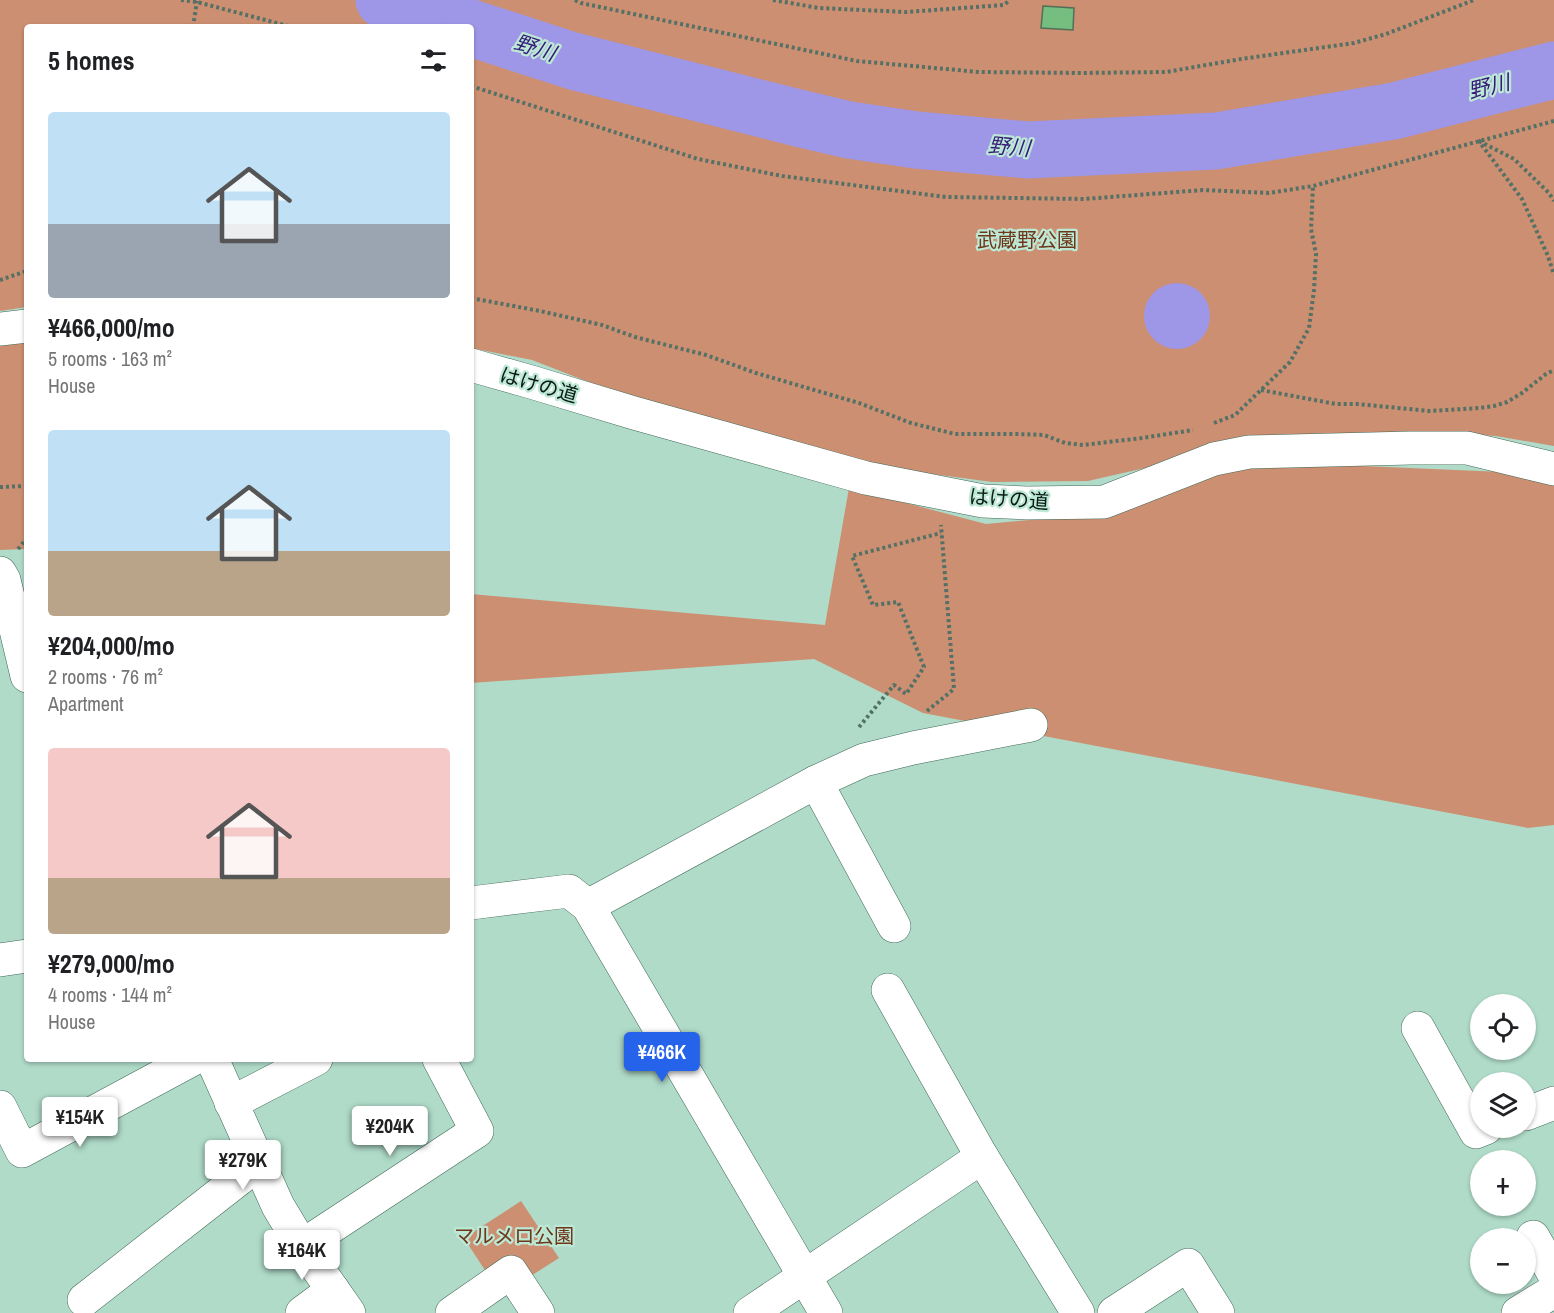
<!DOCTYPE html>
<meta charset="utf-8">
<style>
:root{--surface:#fff;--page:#f6f6f6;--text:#202124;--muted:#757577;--accent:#2563eb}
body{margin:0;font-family:"Archivo Narrow","Noto Sans JP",sans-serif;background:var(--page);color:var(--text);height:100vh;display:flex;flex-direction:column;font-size:22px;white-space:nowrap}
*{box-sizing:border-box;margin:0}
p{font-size:20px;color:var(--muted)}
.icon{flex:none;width:33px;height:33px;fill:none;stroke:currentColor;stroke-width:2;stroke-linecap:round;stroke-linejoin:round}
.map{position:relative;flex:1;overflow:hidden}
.panel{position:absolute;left:24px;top:24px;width:450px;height:1038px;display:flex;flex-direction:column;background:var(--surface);border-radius:6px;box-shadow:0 2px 4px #0004}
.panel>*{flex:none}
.controls{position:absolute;left:1470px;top:994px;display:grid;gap:12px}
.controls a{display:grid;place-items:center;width:66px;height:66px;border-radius:50%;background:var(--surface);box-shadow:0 2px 4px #0004;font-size:30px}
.price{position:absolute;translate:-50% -51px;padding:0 14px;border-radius:6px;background:#fff;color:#222;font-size:20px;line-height:39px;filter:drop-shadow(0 2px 3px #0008)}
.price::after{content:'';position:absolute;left:50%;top:36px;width:18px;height:14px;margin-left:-9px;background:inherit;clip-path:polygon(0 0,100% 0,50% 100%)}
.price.selected{background:var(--accent);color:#fff}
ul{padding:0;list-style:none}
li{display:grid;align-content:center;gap:12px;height:318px;padding:0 24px}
li span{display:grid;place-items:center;height:186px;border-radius:6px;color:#555}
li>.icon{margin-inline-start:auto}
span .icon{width:108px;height:108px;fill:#fffc;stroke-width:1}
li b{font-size:26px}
h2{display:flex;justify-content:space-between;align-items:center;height:72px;padding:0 24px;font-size:26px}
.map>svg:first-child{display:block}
</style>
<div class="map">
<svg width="1554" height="1313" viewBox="0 0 1554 1313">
<rect width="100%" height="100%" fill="#b0dbc9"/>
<g fill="#cc8f71">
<path d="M0 0H1554V446L1496 436 1411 431 1243 440 1167 463 1088 481 992 482 873 466 760 431 630 398 532 360 471 348V27H27V307L0 311Z"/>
<path d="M27 338V549L0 550V342Z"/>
<path d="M1249 461 1527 473 1554 480V825L1528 828 923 713 814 659 471 683V594L825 625 849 488 986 524 1112 512Z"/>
<path d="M521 1201 559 1258 526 1279 490 1278 464 1238Z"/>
</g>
<circle fill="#9e96e7" cx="1177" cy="316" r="33"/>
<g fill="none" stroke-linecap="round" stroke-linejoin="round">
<g stroke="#9e96e7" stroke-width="57">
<path d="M384 0 468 27"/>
<path d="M471 28 573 61 798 118 849 130 916 140 1028 150 1216 141 1394 111 1554 70"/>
</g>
</g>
<path fill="#75be7f" stroke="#536f56" stroke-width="1.5" d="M1043 6 1074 8 1073 30 1041 28Z"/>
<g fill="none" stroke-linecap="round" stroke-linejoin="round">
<g stroke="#416858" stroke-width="34">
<g id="minor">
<path d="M0 329 27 326"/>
<path d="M471 365 531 382 634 413 866 478 983 501 1027 503 1104 502 1214 459 1249 452 1411 448H1467L1554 469"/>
<path d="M0 573 4 580 27 676"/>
<path d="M816 782 894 926"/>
<path d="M471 903 569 891 588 906 826 1313"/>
<path d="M588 906 816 782 864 760 913 748 1031 725"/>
<path d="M0 960 27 956"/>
<path d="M888 990 982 1157 1078 1313"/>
<path d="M1418 1028 1476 1132 1486 1128"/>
<path d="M212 1059 278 1206 302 1246 349 1313"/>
<path d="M231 1103 316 1059"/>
<path d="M0 1107 22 1151 193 1059"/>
<path d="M1526 1114 1554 1103"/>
<path d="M1533 1237 1554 1274"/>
<path d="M302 1246 477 1131 439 1059"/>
<path d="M84 1300 258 1164"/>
<path d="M302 1313 333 1290"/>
<path d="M452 1313 511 1272 538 1313"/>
<path d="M750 1313 982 1157"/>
<path d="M1114 1313 1188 1265 1218 1313"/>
<path d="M1518 1313 1554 1291"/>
</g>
</g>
<g stroke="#557166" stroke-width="4" stroke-dasharray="3 3" stroke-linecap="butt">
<path d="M181 0 197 2 292 27"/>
<path d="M575 0 581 3 857 61 979 72 1081 73 1166 72 1241 59 1354 43 1386 34 1474 0"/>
<path d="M773 0 819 8 906 12 1004 5 1010 0"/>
<path d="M193 27 197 1"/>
<path d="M471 86 698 159 782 176 946 197 1084 199 1203 190 1269 193 1313 186 1554 121"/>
<path d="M1478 140 1522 199 1548 256 1554 275"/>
<path d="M1479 141 1514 159 1549 193 1554 201"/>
<path d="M0 280 27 271"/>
<path d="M471 298 540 311 602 325 635 337 706 355 756 373 859 403 911 423 955 434H1018L1044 435 1065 443 1083 445 1142 438 1193 430"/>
<path d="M1261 390 1336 404H1357L1430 411 1480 408 1494 406 1507 402 1522 393 1546 374 1554 370"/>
<path d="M1214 423 1235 415 1290 362 1309 328 1314 290 1316 254 1311 229 1313 186"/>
<path d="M0 487 27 486"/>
<path d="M18 549 27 538"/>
<path d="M927 711 954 689 941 525"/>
<path d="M859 727 894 685 906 694 924 667 898 602 873 605 852 556 941 533"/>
</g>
<use href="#minor" stroke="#fff" stroke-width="33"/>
</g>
<g text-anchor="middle" stroke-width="4.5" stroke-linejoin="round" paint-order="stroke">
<g font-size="20" fill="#6d3719" stroke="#bde8d6">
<text x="1027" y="247">武蔵野公園</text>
<text x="514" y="1243">マルメロ公園</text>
</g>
<g font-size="20" fill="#091913" stroke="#bde8d6">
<text transform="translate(539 385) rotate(16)" y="7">はけの道</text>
<text transform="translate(1009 499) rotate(4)" y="7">はけの道</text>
</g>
<g font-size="21" font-style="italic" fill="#341b78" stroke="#bde8d6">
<text transform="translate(535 48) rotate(18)" y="7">野川</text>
<text transform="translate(1489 87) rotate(-14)" y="7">野川</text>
<text transform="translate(1009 147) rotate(5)" y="7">野川</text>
</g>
</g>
</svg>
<div class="controls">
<a><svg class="icon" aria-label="locate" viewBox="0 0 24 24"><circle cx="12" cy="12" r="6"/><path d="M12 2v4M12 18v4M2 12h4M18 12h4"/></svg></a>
<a><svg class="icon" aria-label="layers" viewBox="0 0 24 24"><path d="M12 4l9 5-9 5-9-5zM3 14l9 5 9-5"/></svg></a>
<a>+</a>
<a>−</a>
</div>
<b class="price selected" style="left:662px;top:1083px">¥466K</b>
<b class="price" style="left:80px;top:1148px">¥154K</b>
<b class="price" style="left:390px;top:1157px">¥204K</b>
<b class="price" style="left:243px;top:1191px">¥279K</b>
<b class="price" style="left:302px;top:1281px">¥164K</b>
<section class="panel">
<h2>5 homes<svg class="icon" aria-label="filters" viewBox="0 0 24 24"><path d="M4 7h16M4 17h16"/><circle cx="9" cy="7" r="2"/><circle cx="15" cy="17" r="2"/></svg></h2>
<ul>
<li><span style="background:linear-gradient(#bfe0f5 60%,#9aa5b1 0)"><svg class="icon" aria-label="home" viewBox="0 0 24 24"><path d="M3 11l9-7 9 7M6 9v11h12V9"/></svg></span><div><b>¥466,000/mo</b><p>5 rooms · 163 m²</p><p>House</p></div></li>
<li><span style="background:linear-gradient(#bfe0f5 65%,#b9a48a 0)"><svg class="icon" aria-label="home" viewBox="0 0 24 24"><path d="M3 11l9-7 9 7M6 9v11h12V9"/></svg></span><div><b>¥204,000/mo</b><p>2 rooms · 76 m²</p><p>Apartment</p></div></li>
<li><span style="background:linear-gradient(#f6c9c9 70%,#b9a48a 0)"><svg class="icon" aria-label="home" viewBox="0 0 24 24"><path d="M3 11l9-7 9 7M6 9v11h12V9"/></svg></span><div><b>¥279,000/mo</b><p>4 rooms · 144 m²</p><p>House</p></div></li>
</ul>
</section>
</div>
